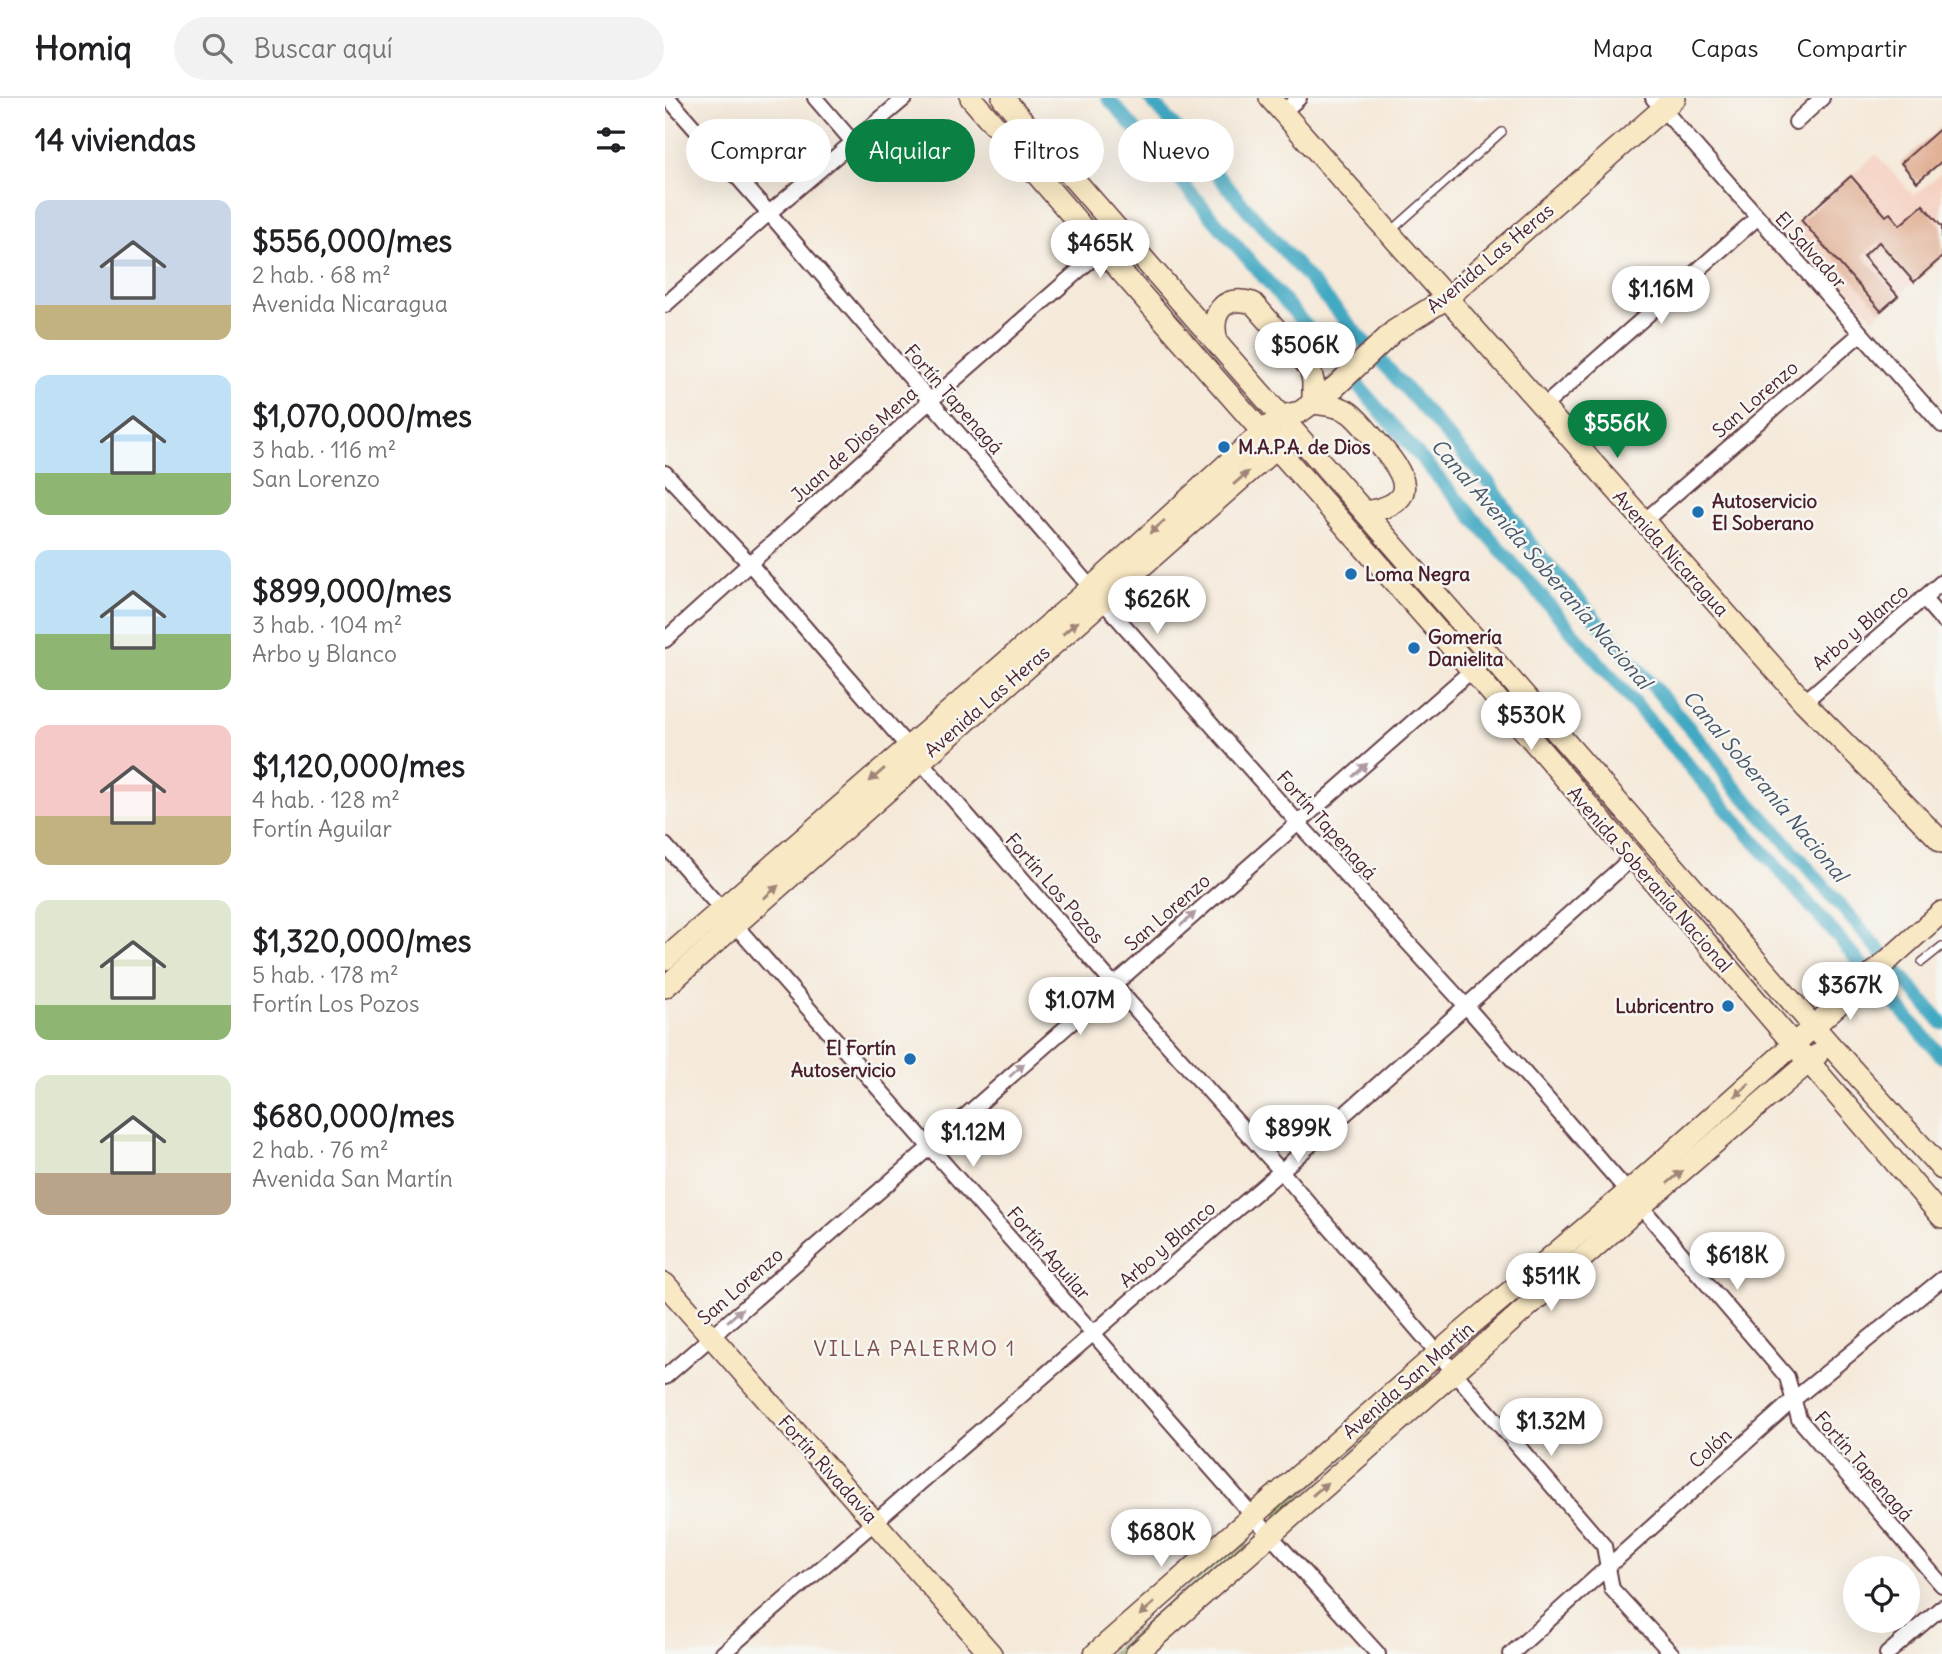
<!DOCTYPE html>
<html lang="es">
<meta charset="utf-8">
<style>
:root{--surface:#fff;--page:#f2f2f2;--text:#202124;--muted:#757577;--line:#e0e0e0;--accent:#0b8043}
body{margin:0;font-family:Delius,sans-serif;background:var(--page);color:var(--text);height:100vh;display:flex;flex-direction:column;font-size:26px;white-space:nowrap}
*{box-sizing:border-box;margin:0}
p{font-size:23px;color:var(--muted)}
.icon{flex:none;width:38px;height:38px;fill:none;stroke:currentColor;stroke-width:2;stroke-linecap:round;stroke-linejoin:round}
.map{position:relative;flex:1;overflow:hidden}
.drawer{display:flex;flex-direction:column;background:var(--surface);width:665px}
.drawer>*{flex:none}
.hud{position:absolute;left:21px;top:21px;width:665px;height:63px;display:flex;gap:14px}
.controls{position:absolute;left:1178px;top:1458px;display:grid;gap:14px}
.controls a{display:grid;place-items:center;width:77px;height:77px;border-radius:50%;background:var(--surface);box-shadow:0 7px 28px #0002;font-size:35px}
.price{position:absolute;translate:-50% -60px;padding:0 16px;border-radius:24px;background:#fff;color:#222;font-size:23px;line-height:46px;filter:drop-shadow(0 2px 4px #0008)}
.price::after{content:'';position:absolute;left:50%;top:42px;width:21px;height:16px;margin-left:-10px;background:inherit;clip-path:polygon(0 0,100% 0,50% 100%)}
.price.selected{background:var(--accent);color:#fff}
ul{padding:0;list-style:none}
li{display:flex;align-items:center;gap:21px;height:175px;padding:0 35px}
li span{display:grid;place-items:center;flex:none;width:196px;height:140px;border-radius:14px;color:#555}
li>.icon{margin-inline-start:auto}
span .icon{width:84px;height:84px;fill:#fffc;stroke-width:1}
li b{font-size:30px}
h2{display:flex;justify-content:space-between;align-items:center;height:84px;padding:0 35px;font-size:30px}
.tag{padding:0 24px;border-radius:32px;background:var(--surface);box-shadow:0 7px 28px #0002;font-size:24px;line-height:63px}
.tag.selected{background:var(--accent);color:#fff}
header{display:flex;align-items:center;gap:42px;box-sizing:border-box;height:98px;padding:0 35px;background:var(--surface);border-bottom:2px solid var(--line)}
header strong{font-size:33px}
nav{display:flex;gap:38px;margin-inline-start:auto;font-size:24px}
.search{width:490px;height:63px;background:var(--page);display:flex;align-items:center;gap:18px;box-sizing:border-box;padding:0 24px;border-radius:38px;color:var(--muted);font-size:26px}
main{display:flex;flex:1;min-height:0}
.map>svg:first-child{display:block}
</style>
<header>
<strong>Homiq</strong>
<div class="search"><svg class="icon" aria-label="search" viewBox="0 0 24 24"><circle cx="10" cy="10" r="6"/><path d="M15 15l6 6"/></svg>Buscar aquí</div>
<nav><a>Mapa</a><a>Capas</a><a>Compartir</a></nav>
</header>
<main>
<section class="drawer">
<h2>14 viviendas<svg class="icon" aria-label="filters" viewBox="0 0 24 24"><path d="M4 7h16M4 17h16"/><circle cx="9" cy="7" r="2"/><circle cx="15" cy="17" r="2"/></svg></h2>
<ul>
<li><span style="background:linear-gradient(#c9d6e8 75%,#c2b280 0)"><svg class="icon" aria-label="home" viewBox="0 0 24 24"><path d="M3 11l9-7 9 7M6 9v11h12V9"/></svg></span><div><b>$556,000/mes</b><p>2 hab. · 68 m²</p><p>Avenida Nicaragua</p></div></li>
<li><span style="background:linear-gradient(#bfe0f5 70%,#8fb573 0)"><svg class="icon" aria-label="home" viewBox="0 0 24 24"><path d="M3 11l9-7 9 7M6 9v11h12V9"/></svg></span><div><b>$1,070,000/mes</b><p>3 hab. · 116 m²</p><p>San Lorenzo</p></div></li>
<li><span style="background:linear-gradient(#bfe0f5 60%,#8fb573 0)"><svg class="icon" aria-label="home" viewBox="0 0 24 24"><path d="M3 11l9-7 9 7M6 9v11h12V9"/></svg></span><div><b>$899,000/mes</b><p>3 hab. · 104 m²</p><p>Arbo y Blanco</p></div></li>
<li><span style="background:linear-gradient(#f6c9c9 65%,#c2b280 0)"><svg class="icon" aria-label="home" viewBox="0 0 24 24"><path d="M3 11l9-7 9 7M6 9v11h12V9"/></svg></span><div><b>$1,120,000/mes</b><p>4 hab. · 128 m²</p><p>Fortín Aguilar</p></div></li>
<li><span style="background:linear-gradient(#dfe7d0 75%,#8fb573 0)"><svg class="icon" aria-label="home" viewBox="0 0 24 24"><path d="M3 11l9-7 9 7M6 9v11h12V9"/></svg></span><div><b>$1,320,000/mes</b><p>5 hab. · 178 m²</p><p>Fortín Los Pozos</p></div></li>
<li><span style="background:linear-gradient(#dfe7d0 70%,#b9a48a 0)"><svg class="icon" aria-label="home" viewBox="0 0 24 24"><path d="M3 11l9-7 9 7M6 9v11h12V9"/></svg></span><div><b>$680,000/mes</b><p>2 hab. · 76 m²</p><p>Avenida San Martín</p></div></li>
</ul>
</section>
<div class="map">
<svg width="1277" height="1556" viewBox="0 0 1277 1556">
<rect width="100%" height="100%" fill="#f6f6f2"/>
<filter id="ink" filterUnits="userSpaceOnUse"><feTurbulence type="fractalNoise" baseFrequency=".0143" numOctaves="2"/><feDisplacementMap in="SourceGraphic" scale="14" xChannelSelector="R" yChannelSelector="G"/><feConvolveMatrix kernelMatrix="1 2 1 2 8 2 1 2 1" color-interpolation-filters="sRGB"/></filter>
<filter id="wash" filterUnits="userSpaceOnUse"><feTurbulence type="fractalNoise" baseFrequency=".00686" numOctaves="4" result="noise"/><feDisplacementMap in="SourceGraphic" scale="28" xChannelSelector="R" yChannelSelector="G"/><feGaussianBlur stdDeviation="1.57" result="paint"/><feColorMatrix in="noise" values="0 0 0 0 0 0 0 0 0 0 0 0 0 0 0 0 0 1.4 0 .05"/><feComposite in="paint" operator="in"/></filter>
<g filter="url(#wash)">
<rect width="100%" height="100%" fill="#f5e9d9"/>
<path fill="#f5d2c2" d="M1211 56 1249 98 1277 74V159L1208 220 1128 129Z"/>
<g fill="#9bc16c" stroke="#72704c" stroke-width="2">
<path d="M762 1274 768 1281 613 1418 607 1411Z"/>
<path d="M577 1441 583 1448 458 1556H445Z"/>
</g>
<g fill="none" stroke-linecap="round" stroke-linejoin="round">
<g stroke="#43a9c3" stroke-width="14">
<path d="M443 0 1277 959"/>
<path d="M484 0 824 385 863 443 1050 660 1065 684 1111 733 1277 925"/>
</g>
</g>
<g id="blocks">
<g fill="#e1b196">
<path d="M1277 29V63L1252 84 1236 65Z"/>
<path d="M1186 78 1221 118 1225 115 1235 127 1258 107 1277 129V159L1249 184 1214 144 1198 158 1233 198 1216 213 1136 122Z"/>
</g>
</g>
</g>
<g filter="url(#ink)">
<use href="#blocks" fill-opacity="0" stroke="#643d45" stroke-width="2"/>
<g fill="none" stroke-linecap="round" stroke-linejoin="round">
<g stroke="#643d45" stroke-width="10">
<g id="lane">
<path d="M725 134 837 34"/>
<path d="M1257 864 1277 848"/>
</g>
</g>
<g stroke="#643d45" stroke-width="18">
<g id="street">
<path d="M3 0 104 115 426 490 634 726 801 908 985 1119 1122 1279 1134 1321 1277 1487"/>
<path d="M150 0 187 43"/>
<path d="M988 0 1277 327"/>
<path d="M618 14 634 0"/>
<path d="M1131 24 1157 0"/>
<path d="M0 207 104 115 240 0"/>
<path d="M877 310 1092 120"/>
<path d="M0 375 85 466 448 886 616 1073 939 1448 947 1491 1007 1556"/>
<path d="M979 423 1195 236"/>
<path d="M1258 500 1277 522"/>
<path d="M0 542 265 303 437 152"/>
<path d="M1139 604 1277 484"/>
<path d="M0 747 604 1436 713 1556"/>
<path d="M0 1279 265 1049 807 572"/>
<path d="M57 1556 616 1073 967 760"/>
<path d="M846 1556 1128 1302 1277 1181"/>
<path d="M1222 1556 1277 1509"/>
</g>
</g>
<g stroke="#643d45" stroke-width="24">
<g id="secondary">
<path d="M306 0 437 152 807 572 1277 1119"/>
<path d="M338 0 1164 946 1277 1071"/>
<path d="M605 0 1139 604 1277 744"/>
<path d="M552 244C545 216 557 196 588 205L645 270 648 283V305C660 307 674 307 685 315 694 322 703 334 711 343 740 375 759 405 700 414"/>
<path d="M0 861 426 490 597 334 617 318 635 314 670 289 729 233 782 200 1010 0"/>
<path d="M0 889 620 342"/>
<path d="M0 1186 326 1556"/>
<path d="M430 1556 795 1236 963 1094 1277 814"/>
<path d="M471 1556 975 1109 1152 957"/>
</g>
</g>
<use href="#lane" stroke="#fff" stroke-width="7"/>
<use href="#street" stroke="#fff" stroke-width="14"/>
<use href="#secondary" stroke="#f8e8c3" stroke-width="21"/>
</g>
<defs><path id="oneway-solid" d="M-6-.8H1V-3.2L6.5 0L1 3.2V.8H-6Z" transform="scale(1.75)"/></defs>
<g fill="#a18477">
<use href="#oneway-solid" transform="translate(576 380) rotate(-41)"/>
<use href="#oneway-solid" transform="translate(492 429) rotate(138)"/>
<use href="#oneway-solid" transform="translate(405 530) rotate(-41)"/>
<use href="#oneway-solid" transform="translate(212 677) rotate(139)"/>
<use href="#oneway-solid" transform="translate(106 794) rotate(-41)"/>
<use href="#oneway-solid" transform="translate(1077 992) rotate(138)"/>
<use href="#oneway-solid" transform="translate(1010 1079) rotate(-40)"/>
<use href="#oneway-solid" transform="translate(655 1391) rotate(-41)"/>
<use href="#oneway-solid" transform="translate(482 1511) rotate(139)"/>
</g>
<g fill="#ae9aa0">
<use href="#oneway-solid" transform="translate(695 672) rotate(-42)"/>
<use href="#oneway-solid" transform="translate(523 821) rotate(-41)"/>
<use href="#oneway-solid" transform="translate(352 972) rotate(-42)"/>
<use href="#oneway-solid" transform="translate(70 1217) rotate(-41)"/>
</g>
</g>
<g fill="#1f6fb2" stroke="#f6f6f2" stroke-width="2.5">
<circle cx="559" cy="349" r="7"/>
<circle cx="1033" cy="414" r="7"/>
<circle cx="686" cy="476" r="7"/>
<circle cx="749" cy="550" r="7"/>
<circle cx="1063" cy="908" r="7"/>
<circle cx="245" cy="961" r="7"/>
</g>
<g text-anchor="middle" stroke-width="5" stroke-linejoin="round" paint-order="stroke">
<g font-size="19" fill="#4a1f2b" stroke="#f6f6f2">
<text transform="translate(1146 152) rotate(48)" y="7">El Salvador</text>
<text transform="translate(825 160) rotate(-40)" y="7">Avenida Las Heras</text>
<text transform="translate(289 301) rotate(49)" y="7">Fortín Tapenagá</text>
<text transform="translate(1090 301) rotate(-41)" y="7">San Lorenzo</text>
<text transform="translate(189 346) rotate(-42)" y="7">Juan de Dios Mena</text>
<text transform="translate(1006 455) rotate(48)" y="7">Avenida Nicaragua</text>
<text transform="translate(1195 529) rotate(-41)" y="7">Arbo y Blanco</text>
<text transform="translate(322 603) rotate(-41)" y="7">Avenida Las Heras</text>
<text transform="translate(662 727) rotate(48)" y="7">Fortín Tapenagá</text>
<text transform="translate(985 781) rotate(49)" y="7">Avenida Soberanía Nacional</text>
<text transform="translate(390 790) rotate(49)" y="7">Fortín Los Pozos</text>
<text transform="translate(502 814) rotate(-41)" y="7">San Lorenzo</text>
<text transform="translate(502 1146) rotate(-41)" y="7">Arbo y Blanco</text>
<text transform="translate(384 1155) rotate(49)" y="7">Fortín Aguilar</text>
<text transform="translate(75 1188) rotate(-41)" y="7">San Lorenzo</text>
<text transform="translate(743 1282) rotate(-41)" y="7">Avenida San Martín</text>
<text transform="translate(1045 1350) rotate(-42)" y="7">Colón</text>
<text transform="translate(1199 1368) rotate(49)" y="7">Fortín Tapenagá</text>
<text transform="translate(163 1371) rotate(48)" y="7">Fortín Rivadavia</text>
</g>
<g font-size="19" font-weight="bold" fill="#4a1f2b" stroke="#f6f6f2" text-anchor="start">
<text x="573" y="356">M.A.P.A. de Dios</text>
<text x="1047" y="410">Autoservicio<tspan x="1047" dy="22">El Soberano</tspan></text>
<text x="700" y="483">Loma Negra</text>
<text x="763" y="546">Gomería<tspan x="763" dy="22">Danielita</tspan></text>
<text x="1049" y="915" text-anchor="end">Lubricentro</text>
<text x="231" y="957" text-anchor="end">El Fortín<tspan x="231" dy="22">Autoservicio</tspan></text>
</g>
<g font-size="21" font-style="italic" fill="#475668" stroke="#f6f6f2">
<text transform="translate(876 466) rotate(49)" y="7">Canal Avenida Soberanía Nacional</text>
<text transform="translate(1100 688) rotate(50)" y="7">Canal Soberanía Nacional</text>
</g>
<g font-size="21" letter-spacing="2" fill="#7f5250" stroke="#f6f6f2">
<text x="250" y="1258">VILLA PALERMO 1</text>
</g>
</g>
</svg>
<div class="controls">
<a><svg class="icon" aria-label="locate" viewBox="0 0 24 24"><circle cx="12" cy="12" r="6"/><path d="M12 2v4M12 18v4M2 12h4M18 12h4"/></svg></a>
</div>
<b class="price" style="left:435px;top:182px">$465K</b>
<b class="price" style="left:996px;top:228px">$1.16M</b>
<b class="price" style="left:640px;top:284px">$506K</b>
<b class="price selected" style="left:952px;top:362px">$556K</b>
<b class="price" style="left:492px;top:538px">$626K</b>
<b class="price" style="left:866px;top:654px">$530K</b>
<b class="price" style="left:1185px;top:924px">$367K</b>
<b class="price" style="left:415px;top:939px">$1.07M</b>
<b class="price" style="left:633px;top:1067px">$899K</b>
<b class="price" style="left:308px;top:1071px">$1.12M</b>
<b class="price" style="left:1072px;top:1194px">$618K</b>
<b class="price" style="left:886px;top:1215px">$511K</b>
<b class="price" style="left:886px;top:1360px">$1.32M</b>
<b class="price" style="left:496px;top:1471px">$680K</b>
<div class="hud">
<a class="tag">Comprar</a>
<a class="tag selected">Alquilar</a>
<a class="tag">Filtros</a>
<a class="tag">Nuevo</a>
</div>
</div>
</main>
